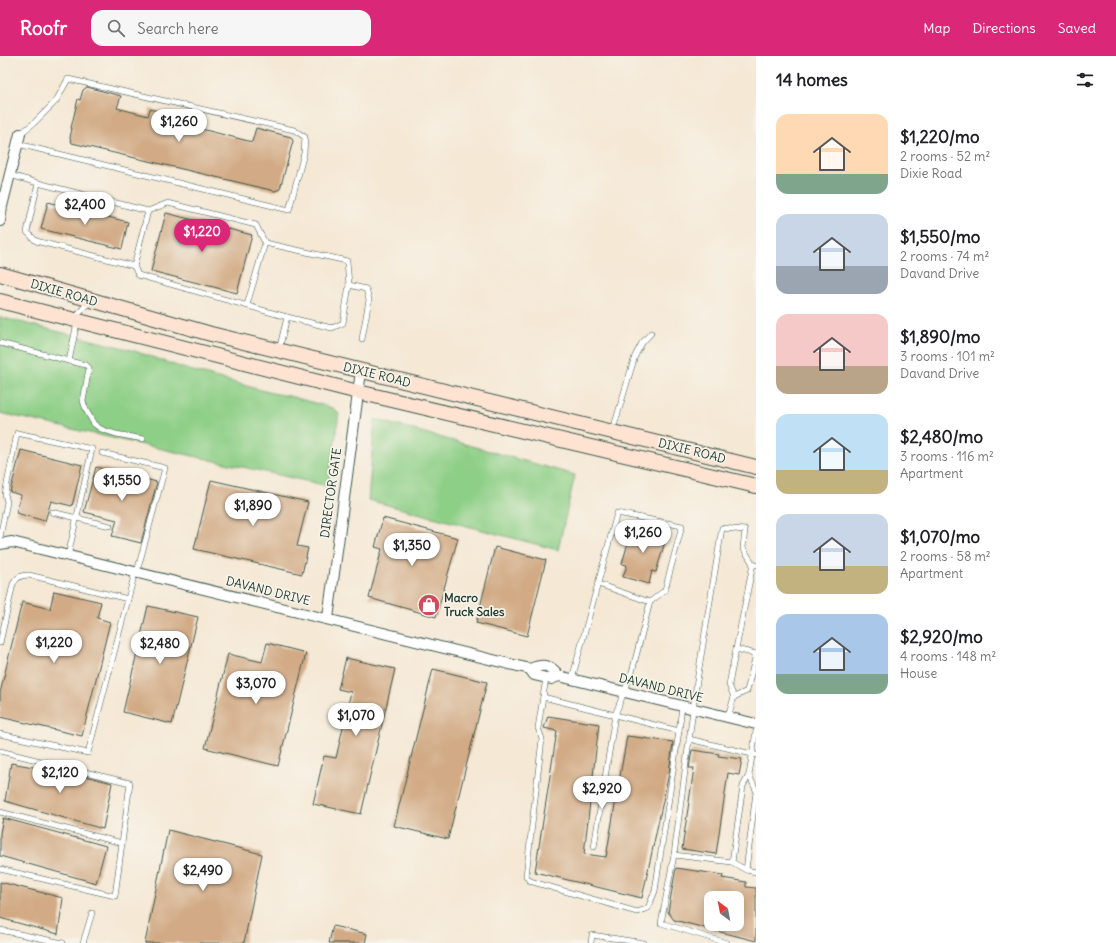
<!DOCTYPE html>
<meta charset="utf-8">
<style>
:root{--surface:#fff;--page:#f6f6f6;--text:#202124;--muted:#757577;--accent:#db2777}
body{margin:0;font-family:Delius,sans-serif;background:var(--page);color:var(--text);height:100vh;display:flex;flex-direction:column;font-size:15px;white-space:nowrap}
*{box-sizing:border-box;margin:0}
p{font-size:13px;color:var(--muted)}
.icon{flex:none;width:22px;height:22px;fill:none;stroke:currentColor;stroke-width:2;stroke-linecap:round;stroke-linejoin:round}
.map{position:relative;flex:1;overflow:hidden}
.drawer{display:flex;flex-direction:column;background:var(--surface);width:360px}
.drawer>*{flex:none}
.needle{width:26px;rotate:328deg}
.controls{position:absolute;left:704px;top:835px;display:grid;gap:8px}
.controls a{display:grid;place-items:center;width:40px;height:40px;border-radius:8px;background:var(--surface);box-shadow:0 2px 10px #0003;font-size:20px}
.price{position:absolute;translate:-50% -34px;padding:0 9px;border-radius:14px;background:#fff;color:#222;font-size:13px;line-height:26px;filter:drop-shadow(0 1px 2px #0008)}
.price::after{content:'';position:absolute;left:50%;top:24px;width:12px;height:9px;margin-left:-6px;background:inherit;clip-path:polygon(0 0,100% 0,50% 100%)}
.price.active{background:var(--accent);color:#fff}
ul{padding:0;list-style:none}
li{display:flex;align-items:center;gap:12px;height:100px;padding:0 20px}
li span{display:grid;place-items:center;flex:none;width:112px;height:80px;border-radius:12px;color:#555}
li>.icon{margin-inline-start:auto}
span .icon{width:48px;height:48px;fill:#fffc;stroke-width:1}
li b{font-size:17px}
h2{display:flex;justify-content:space-between;align-items:center;height:48px;padding:0 20px;font-size:17px}
header{display:flex;align-items:center;gap:24px;box-sizing:border-box;height:56px;padding:0 20px;background:var(--accent);color:#fff}
header strong{font-size:19px}
nav{display:flex;gap:22px;margin-inline-start:auto;font-size:14px}
.search{width:280px;height:36px;background:var(--page);display:flex;align-items:center;gap:10px;box-sizing:border-box;padding:0 14px;border-radius:12px;color:var(--muted);font-size:15px}
main{display:flex;flex:1;min-height:0}
.map>svg:first-child{display:block}
</style>
<header>
<strong>Roofr</strong>
<div class="search"><svg class="icon" aria-label="search" viewBox="0 0 24 24"><circle cx="10" cy="10" r="6"/><path d="M15 15l6 6"/></svg>Search here</div>
<nav><a>Map</a><a>Directions</a><a>Saved</a></nav>
</header>
<main>
<div class="map">
<svg width="756" height="887" viewBox="0 0 756 887">
<rect width="100%" height="100%" fill="#f7f3e8"/>
<filter id="ink" filterUnits="userSpaceOnUse"><feTurbulence type="fractalNoise" baseFrequency=".025" numOctaves="2"/><feDisplacementMap in="SourceGraphic" scale="8" xChannelSelector="R" yChannelSelector="G"/><feConvolveMatrix kernelMatrix="1 2 1 2 8 2 1 2 1" color-interpolation-filters="sRGB"/></filter>
<filter id="wash" filterUnits="userSpaceOnUse"><feTurbulence type="fractalNoise" baseFrequency=".012" numOctaves="4" result="noise"/><feDisplacementMap in="SourceGraphic" scale="16" xChannelSelector="R" yChannelSelector="G"/><feGaussianBlur stdDeviation="0.9" result="paint"/><feColorMatrix in="noise" values="0 0 0 0 0 0 0 0 0 0 0 0 0 0 0 0 0 1.4 0 .05"/><feComposite in="paint" operator="in"/></filter>
<g filter="url(#wash)">
<rect width="100%" height="100%" fill="#f5e8d5"/>
<g fill="#8ecf87" stroke="#56865e">
<path d="M0 261 132 294 186 313 272 337 289 340 333 352 339 358 328 430 0 357Z"/>
<path d="M375 363 575 419 558 494 368 444Z"/>
</g>
<g id="blocks">
<g fill="#d2ab86" fill-rule="evenodd">
<path d="M87 31 121 40 117 52 148 60 150 53 180 61 178 67 252 86 256 72 291 81 293 85 280 133 275 135 72 87 70 82 72 72H71L78 43 80 44 83 34Z"/>
<path d="M48 146 128 166 122 193 41 173Z"/>
<path d="M166 157 252 179 237 237 151 215Z"/>
<path d="M21 394 82 409 72 450 51 445 45 465 16 457 21 439 10 436Z"/>
<path d="M96 411 157 426 141 487 112 480 117 464 84 456Z"/>
<path d="M211 424 308 446 297 490 308 492 302 518 194 493Z"/>
<path d="M383 462 458 482 436 561 369 542 382 493 375 491Z"/>
<path d="M633 469 667 479 656 516 652 515 649 528 623 521 627 509 622 508Z"/>
<path d="M495 491 546 504 527 580 476 567Z"/>
<path d="M54 535 101 546 97 562 110 566 82 680 0 661V637L22 546 50 553Z"/>
<path d="M148 550 198 561 172 668 123 656Z"/>
<path d="M267 587 306 597 278 710 205 692 228 598 262 606Z"/>
<path d="M346 602 395 613 361 758 313 748 324 700 336 702 351 636 338 633Z"/>
<path d="M433 613 487 626 448 783 394 770Z"/>
<path d="M548 660 599 668 584 798 606 801 627 680 673 686 669 717 642 842 535 816 557 675 544 672Z"/>
<path d="M692 694 719 698 718 700 742 703 739 719 728 717 716 798 682 793 694 712H689Z"/>
<path d="M11 707 89 721 112 727 103 773 5 745Z"/>
<path d="M3 762 106 790 96 827 0 800V777Z"/>
<path d="M168 774 262 798 244 887H145Z"/>
<path d="M676 812 723 819 722 822 746 826V831L756 832V885L674 864 668 856ZM711 842H737V868H711Z"/>
<path d="M0 826 63 842 58 878 0 862Z"/>
<path d="M333 870 367 878 365 887H329Z"/>
</g>
</g>
</g>
<g filter="url(#ink)">
<use href="#blocks" fill-opacity="0" stroke="#3f574c" stroke-width="1"/>
<g fill="none" stroke-linecap="round" stroke-linejoin="round">
<g stroke="#3f574c" stroke-width="6">
<g id="service">
<path d="M18 88 289 154 304 97 305 81 294 74 68 23 56 45 34 67 20 78"/>
<path d="M10 119 38 127 27 176 36 185 134 210 148 155 38 127"/>
<path d="M148 155 168 147 256 169 265 187 347 205 349 229 343 267 332 272 287 261"/>
<path d="M134 210 138 219 287 261 279 294"/>
<path d="M349 229 366 233 369 244 362 283"/>
<path d="M247 249 265 187"/>
<path d="M0 287 69 305 79 257 84 251 90 247"/>
<path d="M69 305 86 309 89 312 83 345 86 354 94 368 101 373 116 378 143 383"/>
<path d="M615 367 635 300 642 287 651 277"/>
<path d="M102 397 165 412 137 516"/>
<path d="M52 456 110 470"/>
<path d="M0 481 7 446 5 438 17 377 92 393 68 500"/>
<path d="M753 508 743 492 745 474 722 472 696 631 674 799 732 806 746 814 756 816"/>
<path d="M598 528 650 546"/>
<path d="M0 587 13 528C17 521 21 519 29 519L128 543"/>
<path d="M736 593 756 598"/>
<path d="M546 622 538 672 542 683 526 820 529 824 533 826 637 856 648 852 655 835 679 675 682 650"/>
<path d="M572 623 617 457 682 470 665 534 650 546 632 616 615 659 594 791"/>
<path d="M543 641 679 675"/>
<path d="M734 641 747 635 756 598"/>
<path d="M728 661 734 641 729 629 731 618 753 508 756 509"/>
<path d="M756 675 749 719 756 734"/>
<path d="M0 678 88 697 135 516"/>
<path d="M689 683 756 699"/>
<path d="M0 695 130 727 115 840 0 813"/>
<path d="M0 756 122 787"/>
<path d="M674 799 661 867 727 887"/>
<path d="M732 806 743 730 749 719"/>
<path d="M746 814 756 736"/>
<path d="M0 874 63 887"/>
<path d="M83 887 92 857"/>
<path d="M591 887 592 879 644 887"/>
</g>
</g>
<g stroke="#3f574c" stroke-width="12">
<g id="minor">
<path d="M0 165 2 150 20 78"/>
<path d="M0 488 12 486 530 613C543 607 551 609 559 620L756 668"/>
<path d="M328 562 361 315"/>
<path d="M530 613 534 619 551 623 559 620"/>
</g>
</g>
<g stroke="#3f574c" stroke-width="16">
<g id="secondary">
<path d="M0 218 211 278 756 411"/>
<path d="M0 245 358 336 756 430"/>
</g>
</g>
<use href="#service" stroke="#fff" stroke-width="5"/>
<use href="#minor" stroke="#fff" stroke-width="10"/>
<use href="#secondary" stroke="#fee3d2" stroke-width="14"/>
</g>
</g>
<defs>
<g id="shop-disc" transform="scale(1.15)"><circle r="9.5" fill="#d1495b" stroke="#f7f3e8"/><path d="M-5-2.5h2.3a2.7 3.5 0 0 1 5.4 0H5L5.5 6h-11ZM-1.5-2.5h3a1.5 2.3 0 0 0-3 0Z" fill="#fff"/></g>
</defs>
<g fill-rule="evenodd">
<use href="#shop-disc" x="429" y="549"/>
</g>
<g text-anchor="middle" stroke-width="3.5" stroke-linejoin="round" paint-order="stroke">
<g font-size="12" fill="#1f3d34" stroke="#f7f3e8">
<text transform="translate(64 237) rotate(16)" y="4">DIXIE ROAD</text>
<text transform="translate(377 319) rotate(14)" y="4">DIXIE ROAD</text>
<text transform="translate(692 395) rotate(14)" y="4">DIXIE ROAD</text>
<text transform="translate(331 437) rotate(-82)" y="4">DIRECTOR GATE</text>
<text transform="translate(268 535) rotate(14)" y="4">DAVAND DRIVE</text>
<text transform="translate(661 632) rotate(14)" y="4">DAVAND DRIVE</text>
</g>
<g font-size="12" font-weight="bold" fill="#1f3d34" stroke="#f7f3e8" text-anchor="start">
<text x="444" y="546">Macro<tspan x="444" dy="14">Truck Sales</tspan></text>
</g>
</g>
</svg>
<div class="controls">
<a><svg class="needle" viewBox="-14 -14 28 28"><path d="M0-13l5 13h-10z" fill="#e53935"/><path d="M0 13l5-13h-10z" fill="#757577"/></svg></a>
</div>
<b class="price" style="left:179px;top:87px">$1,260</b>
<b class="price" style="left:85px;top:170px">$2,400</b>
<b class="price active" style="left:202px;top:197px">$1,220</b>
<b class="price" style="left:122px;top:446px">$1,550</b>
<b class="price" style="left:253px;top:471px">$1,890</b>
<b class="price" style="left:643px;top:498px">$1,260</b>
<b class="price" style="left:412px;top:511px">$1,350</b>
<b class="price" style="left:54px;top:608px">$1,220</b>
<b class="price" style="left:160px;top:609px">$2,480</b>
<b class="price" style="left:256px;top:649px">$3,070</b>
<b class="price" style="left:356px;top:681px">$1,070</b>
<b class="price" style="left:60px;top:738px">$2,120</b>
<b class="price" style="left:602px;top:754px">$2,920</b>
<b class="price" style="left:203px;top:836px">$2,490</b>
</div>
<section class="drawer">
<h2>14 homes<svg class="icon" aria-label="filters" viewBox="0 0 24 24"><path d="M4 7h16M4 17h16"/><circle cx="9" cy="7" r="2"/><circle cx="15" cy="17" r="2"/></svg></h2>
<ul>
<li><span style="background:linear-gradient(#ffd9b3 75%,#7fa58c 0)"><svg class="icon" aria-label="home" viewBox="0 0 24 24"><path d="M3 11l9-7 9 7M6 9v11h12V9"/></svg></span><div><b>$1,220/mo</b><p>2 rooms · 52 m²</p><p>Dixie Road</p></div></li>
<li><span style="background:linear-gradient(#c9d6e8 65%,#9aa5b1 0)"><svg class="icon" aria-label="home" viewBox="0 0 24 24"><path d="M3 11l9-7 9 7M6 9v11h12V9"/></svg></span><div><b>$1,550/mo</b><p>2 rooms · 74 m²</p><p>Davand Drive</p></div></li>
<li><span style="background:linear-gradient(#f6c9c9 65%,#b9a48a 0)"><svg class="icon" aria-label="home" viewBox="0 0 24 24"><path d="M3 11l9-7 9 7M6 9v11h12V9"/></svg></span><div><b>$1,890/mo</b><p>3 rooms · 101 m²</p><p>Davand Drive</p></div></li>
<li><span style="background:linear-gradient(#bfe0f5 70%,#c2b280 0)"><svg class="icon" aria-label="home" viewBox="0 0 24 24"><path d="M3 11l9-7 9 7M6 9v11h12V9"/></svg></span><div><b>$2,480/mo</b><p>3 rooms · 116 m²</p><p>Apartment</p></div></li>
<li><span style="background:linear-gradient(#c9d6e8 65%,#c2b280 0)"><svg class="icon" aria-label="home" viewBox="0 0 24 24"><path d="M3 11l9-7 9 7M6 9v11h12V9"/></svg></span><div><b>$1,070/mo</b><p>2 rooms · 58 m²</p><p>Apartment</p></div></li>
<li><span style="background:linear-gradient(#a9c7e8 75%,#7fa58c 0)"><svg class="icon" aria-label="home" viewBox="0 0 24 24"><path d="M3 11l9-7 9 7M6 9v11h12V9"/></svg></span><div><b>$2,920/mo</b><p>4 rooms · 148 m²</p><p>House</p></div></li>
</ul>
</section>
</main>
